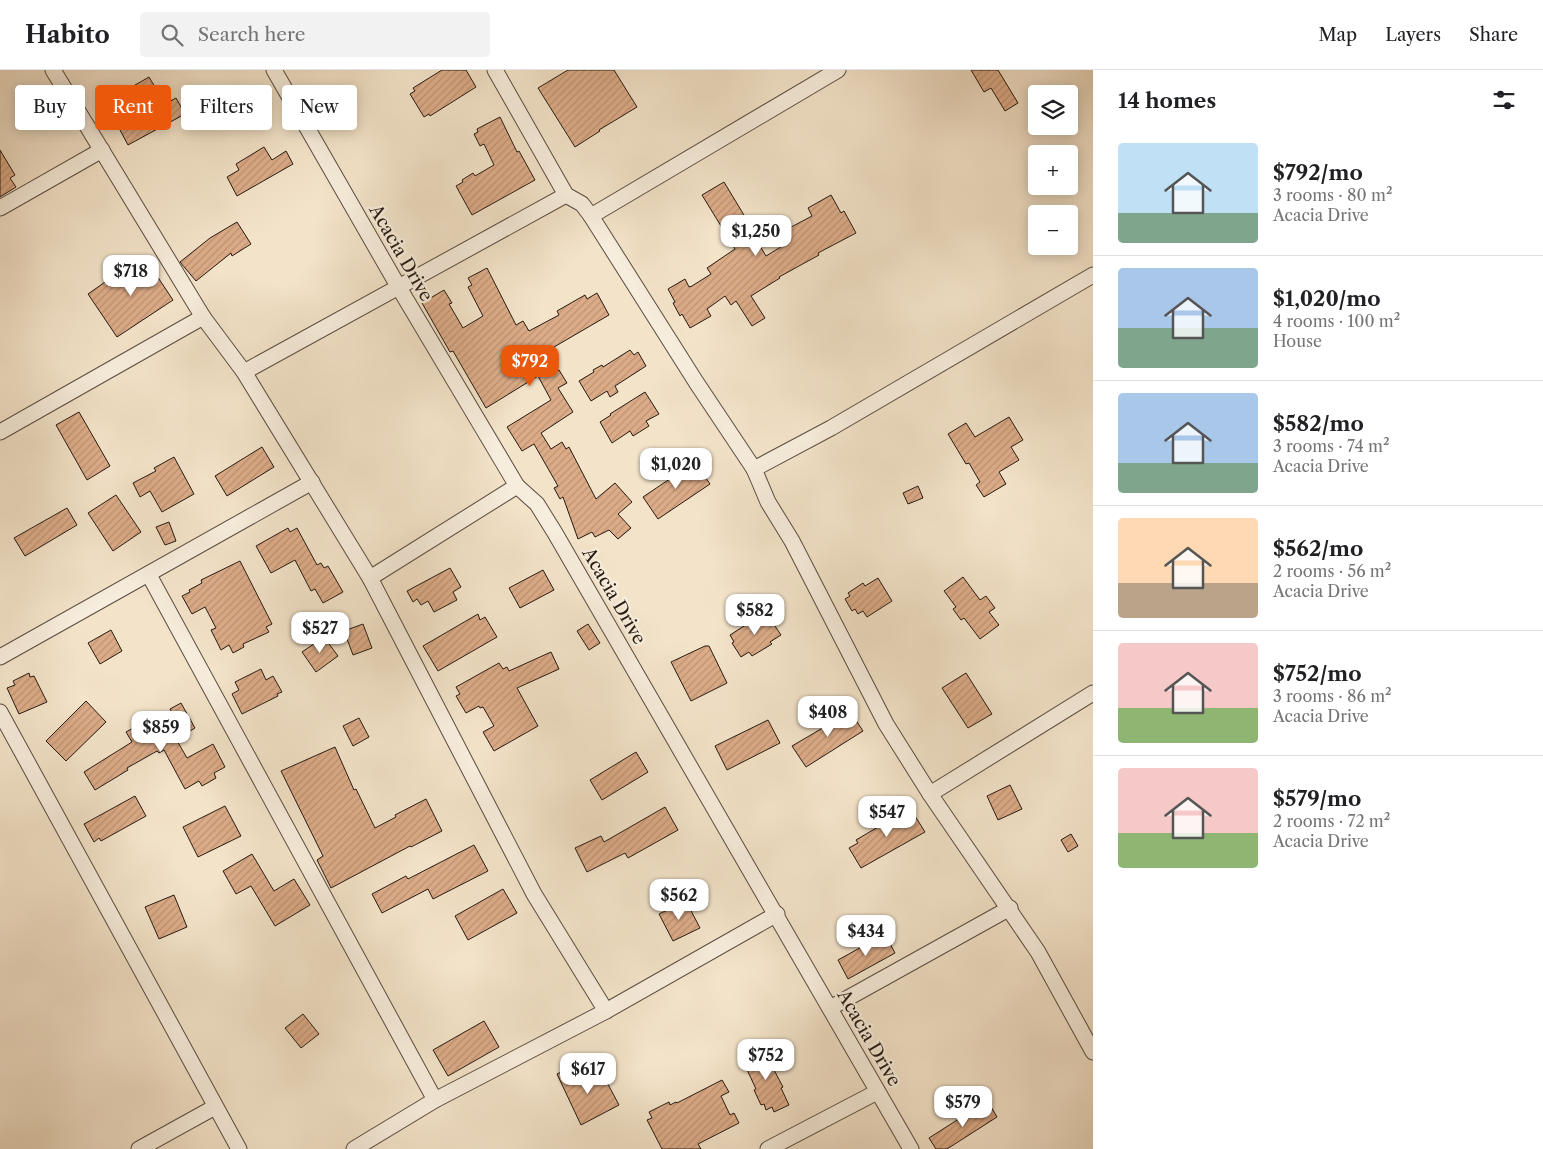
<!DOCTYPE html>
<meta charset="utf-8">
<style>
:root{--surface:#fff;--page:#f2f2f2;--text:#202124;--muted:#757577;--line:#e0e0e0;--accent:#ea580c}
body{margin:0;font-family:"Libre Caslon Text",serif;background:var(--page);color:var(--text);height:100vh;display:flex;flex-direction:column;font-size:19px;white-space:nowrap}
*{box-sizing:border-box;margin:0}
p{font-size:16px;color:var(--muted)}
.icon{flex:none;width:28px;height:28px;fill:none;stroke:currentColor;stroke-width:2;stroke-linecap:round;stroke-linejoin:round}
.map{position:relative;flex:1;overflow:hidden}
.side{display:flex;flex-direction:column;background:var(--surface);width:450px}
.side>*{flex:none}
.top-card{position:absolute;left:15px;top:15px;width:475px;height:45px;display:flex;gap:10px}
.fabs{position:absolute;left:1028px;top:15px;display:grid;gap:10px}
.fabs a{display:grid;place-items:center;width:50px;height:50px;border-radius:5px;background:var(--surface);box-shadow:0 2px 12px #0003;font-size:25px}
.price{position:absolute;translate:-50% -42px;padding:0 11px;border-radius:10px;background:#fff;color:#222;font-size:16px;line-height:32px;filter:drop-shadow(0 1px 2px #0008)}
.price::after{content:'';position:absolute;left:50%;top:30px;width:15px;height:11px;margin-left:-8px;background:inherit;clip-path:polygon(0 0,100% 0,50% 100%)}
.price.on{background:var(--accent);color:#fff}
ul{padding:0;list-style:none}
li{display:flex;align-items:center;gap:15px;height:125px;padding:0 25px}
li+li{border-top:1px solid var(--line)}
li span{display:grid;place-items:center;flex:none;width:140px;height:100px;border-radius:5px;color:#555}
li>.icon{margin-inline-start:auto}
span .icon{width:60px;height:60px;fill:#fffc;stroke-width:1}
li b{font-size:21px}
h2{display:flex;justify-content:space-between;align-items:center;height:60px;padding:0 25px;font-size:21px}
.tag{padding:0 18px;border-radius:5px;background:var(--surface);box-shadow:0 2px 12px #0003;font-size:18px;line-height:45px}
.tag.on{background:var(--accent);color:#fff}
header{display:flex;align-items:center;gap:30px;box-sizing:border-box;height:70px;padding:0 25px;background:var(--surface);border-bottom:1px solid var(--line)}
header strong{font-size:24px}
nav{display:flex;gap:28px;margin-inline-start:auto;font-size:18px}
.search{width:350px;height:45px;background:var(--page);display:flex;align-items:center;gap:12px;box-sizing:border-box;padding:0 18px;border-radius:5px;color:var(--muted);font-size:19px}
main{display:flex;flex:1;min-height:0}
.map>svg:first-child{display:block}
</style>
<header>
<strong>Habito</strong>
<div class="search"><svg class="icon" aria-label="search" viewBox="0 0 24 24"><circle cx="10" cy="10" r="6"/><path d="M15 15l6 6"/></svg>Search here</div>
<nav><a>Map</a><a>Layers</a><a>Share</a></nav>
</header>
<main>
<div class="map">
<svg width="1093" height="1079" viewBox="0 0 1093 1079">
<defs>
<pattern id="building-hatch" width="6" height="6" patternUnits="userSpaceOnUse" patternTransform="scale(1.25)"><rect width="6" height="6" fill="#dcac88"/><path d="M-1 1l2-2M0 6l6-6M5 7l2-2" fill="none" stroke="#bd9374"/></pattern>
</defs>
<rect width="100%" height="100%" fill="#f3e3c9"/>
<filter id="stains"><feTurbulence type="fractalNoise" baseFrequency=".004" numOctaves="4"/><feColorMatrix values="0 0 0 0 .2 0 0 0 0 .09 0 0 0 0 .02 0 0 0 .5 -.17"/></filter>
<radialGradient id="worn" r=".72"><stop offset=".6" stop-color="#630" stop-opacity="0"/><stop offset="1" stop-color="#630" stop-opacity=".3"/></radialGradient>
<g fill="url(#building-hatch)" stroke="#261a12">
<path d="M442 0H466L476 17 430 46 429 44 424 47 410 24 415 21 413 18Z"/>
<path d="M568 0H614L637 37 599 60 600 61 575 77 538 18Z"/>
<path d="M971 0H998L1018 33 1005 41 991 18 984 22Z"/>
<path d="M149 7 165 34 176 28 185 44 128 75 112 45 104 50 97 37Z"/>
<path d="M500 47 517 82 519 81 535 110 472 145 456 116 463 112 462 110 473 103 475 106 494 95 484 74 480 76 474 64 478 62 477 59Z"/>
<path d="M264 77 272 90 286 81 293 94 237 126 227 107 239 100 236 94Z"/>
<path d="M0 80 15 105 10 108 16 117 0 127Z"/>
<path d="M724 112 753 160 751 161 766 186 784 175 778 164 812 146 808 138 831 125 841 143 844 141 856 163 818 183 819 185 779 207 780 208 751 226 765 248 752 256 736 231 731 235 725 226 707 239 711 246 690 258 682 244 680 246 673 233 675 232 668 219 685 209 689 217 692 216 711 204 707 198 735 179 702 125Z"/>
<path d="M237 152 251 174 232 186 231 183 196 211 180 192 210 168Z"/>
<path d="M145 188 173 230 117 267 88 224 108 210 109 211Z"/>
<path d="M487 198 516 255 523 251 529 261 559 245 557 241 585 225 587 229 597 223 609 245 542 284 553 303 559 300 567 313 558 318 573 342 541 363 551 379 562 372 566 379 569 377 596 429 615 413 632 432 618 444 631 458 618 469 609 460 595 467 592 462 578 469 563 427 560 429 554 418 558 416 534 374 522 381 507 357 551 330 538 306 486 338 453 281 450 282 422 233 444 220 452 233 449 234 463 258 483 246 468 217 472 215 468 208Z"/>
<path d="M630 280 634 285 638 282 646 296 615 316 618 322 610 327 607 321 591 331 579 311 594 302 593 300 602 295 603 297Z"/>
<path d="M645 322 659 344 646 351 649 356 633 366 630 361 612 373 600 352 611 345 610 344Z"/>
<path d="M79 342 110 396 87 410 56 355Z"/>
<path d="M1009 347 1023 370 1011 377 1019 390 999 402 1006 414 984 427 976 415 980 412 969 393 966 394 948 364 966 353 975 367Z"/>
<path d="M262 377 274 397 227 426 215 406Z"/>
<path d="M174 387 194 424 162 442 150 421 140 427 133 413 156 401 154 398Z"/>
<path d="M695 392 710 414 658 449 643 427Z"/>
<path d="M918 416 923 428 908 434 903 423Z"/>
<path d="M116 425 141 462 113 481 88 443Z"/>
<path d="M67 438 77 455 25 486 14 468Z"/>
<path d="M169 452 176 471 165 475 156 457Z"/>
<path d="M288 458 290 462 297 458 317 495 321 493 324 498 328 496 343 522 323 533 315 519 311 521 295 490 271 503 256 476Z"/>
<path d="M240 491 272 554 266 557 269 562 243 574 244 577 233 583 229 575 221 580 211 560 216 558 205 537 192 544 182 526 190 522 189 520 202 513 201 510Z"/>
<path d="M450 498 461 517 453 522 457 530 434 542 428 531 421 535 417 529 413 532 407 521Z"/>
<path d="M543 500 554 520 520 538 509 518Z"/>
<path d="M963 507 980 530 986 526 995 538 989 542 999 555 980 569 964 548 961 550 953 539 956 537 944 521Z"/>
<path d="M878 508 892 531 867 547 863 541 858 544 855 539 852 541 845 529 850 526 848 523 863 513 865 516Z"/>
<path d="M478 544 480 550 485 547 497 567 438 601 423 576Z"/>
<path d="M763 544 768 551 771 550 781 565 770 572 772 574 752 586 749 582 741 587 732 573 734 572 730 565Z"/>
<path d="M363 554 372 578 353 585 344 561Z"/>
<path d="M588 554 600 573 589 580 577 561Z"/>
<path d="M111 560 122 581 100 594 88 573Z"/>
<path d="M324 567 338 586 316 602 302 582Z"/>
<path d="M705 576H709L727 613 691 631 671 592Z"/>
<path d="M551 582 559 599 517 618 538 656 494 681 483 662 494 656 483 637 480 638 479 636 466 643 456 626 460 624 456 617 499 593 503 599 507 597 509 601Z"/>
<path d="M261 599 266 610 273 606 282 622 277 624 278 626 242 644 232 624 239 620 235 612Z"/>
<path d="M29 603 30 607 34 606 47 632 19 644 7 618 15 615 13 611Z"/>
<path d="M966 603 992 644 968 658 942 618Z"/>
<path d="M86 631 106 652 66 691 46 671Z"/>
<path d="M181 633 195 658 176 669 187 688 213 674 225 697 214 703 216 708 202 716 199 711 185 719 164 680 159 683 157 681 127 698 128 700 95 720 84 702 132 672 126 662 137 656 139 661 172 643 170 639Z"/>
<path d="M848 638 863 661 806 697 792 676 838 649 835 646Z"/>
<path d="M359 648 369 667 353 676 343 656Z"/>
<path d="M768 650 780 673 727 700 715 676Z"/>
<path d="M335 677 354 720 356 719 375 758 396 747 395 745 426 729 442 761 411 777 410 776 331 818 317 790 323 786 281 701Z"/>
<path d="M636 682 648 702 602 730 590 710Z"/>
<path d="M1010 715 1022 739 998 750 987 726Z"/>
<path d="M135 726 146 746 101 771 99 768 94 772 84 754Z"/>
<path d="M225 736 241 766 198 787 183 757Z"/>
<path d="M665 737 678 760 628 788 625 783 587 802 575 778 601 766 604 772Z"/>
<path d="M910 738 925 762 861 798 849 778 858 773 856 770Z"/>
<path d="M1071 764 1078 776 1068 782 1061 770Z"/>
<path d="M474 775 488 801 433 829 428 819 382 843 372 824 406 806 408 809Z"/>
<path d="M252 784 274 821 294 809 310 835 275 856 251 816 236 824 223 801Z"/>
<path d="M503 819 517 843 468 870 455 846Z"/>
<path d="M174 825 187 857 159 869 145 837Z"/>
<path d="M686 831 700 858 673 871 659 844Z"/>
<path d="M885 864 895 883 848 909 838 890Z"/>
<path d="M303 944 319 964 301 978 285 958Z"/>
<path d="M484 951 499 977 448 1006 433 980Z"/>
<path d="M763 979 783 1017 781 1018 789 1035 774 1042 772 1037 766 1040 764 1034 761 1035 754 1020 756 1019 742 989Z"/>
<path d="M570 998 578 1013 601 1001 619 1035 581 1055 557 1004Z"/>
<path d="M722 1010 729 1022 721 1026 730 1045 734 1043 739 1053 698 1074 701 1079H662L647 1050 652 1048 649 1042 669 1032 670 1035 676 1032 677 1033Z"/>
<path d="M990 1035 997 1047 947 1079H936L929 1068 976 1038 978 1042Z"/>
</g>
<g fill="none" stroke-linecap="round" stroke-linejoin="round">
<g stroke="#594c40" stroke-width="17">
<g id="minor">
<path d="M53 0 203 247 244 302 370 508 534 824 606 941"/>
<path d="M274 0 398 216 517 416 537 434 555 463 911 1079"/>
<path d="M495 0 566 125 582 134 591 146 696 312 754 399 831 358 1093 205"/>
<path d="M0 138 102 80"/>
<path d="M591 146 838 0"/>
<path d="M244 302 566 125"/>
<path d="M0 362 203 247"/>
<path d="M754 399 768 432 792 471 886 654 930 724 1038 882 1093 982"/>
<path d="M149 505 435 1030"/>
<path d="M370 508 517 416"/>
<path d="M0 587 312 412"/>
<path d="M0 642 239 1079"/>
<path d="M930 724 1093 623"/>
<path d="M830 938 1010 838"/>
<path d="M139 1079 215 1037"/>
<path d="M354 1079 435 1030 606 941 777 844"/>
<path d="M768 1079 877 1022"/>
</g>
</g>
<use href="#minor" stroke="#f7eddc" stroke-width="15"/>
</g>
<g text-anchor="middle" stroke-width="5" stroke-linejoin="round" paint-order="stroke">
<g font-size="18" fill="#261a12" stroke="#f7eddc">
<text transform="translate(401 183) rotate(60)" y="6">Acacia Drive</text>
<text transform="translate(614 526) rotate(60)" y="6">Acacia Drive</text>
<text transform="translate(869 968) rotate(60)" y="6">Acacia Drive</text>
</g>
</g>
<rect width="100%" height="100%" filter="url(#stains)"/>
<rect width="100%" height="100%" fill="url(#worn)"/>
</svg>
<div class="fabs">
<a><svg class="icon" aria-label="layers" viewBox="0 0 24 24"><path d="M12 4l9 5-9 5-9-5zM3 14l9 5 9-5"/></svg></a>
<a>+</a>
<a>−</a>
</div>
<b class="price" style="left:756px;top:187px">$1,250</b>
<b class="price" style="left:131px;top:227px">$718</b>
<b class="price on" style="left:530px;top:317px">$792</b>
<b class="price" style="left:676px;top:420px">$1,020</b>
<b class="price" style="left:755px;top:566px">$582</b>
<b class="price" style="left:320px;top:584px">$527</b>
<b class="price" style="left:828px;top:668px">$408</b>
<b class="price" style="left:161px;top:683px">$859</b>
<b class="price" style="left:887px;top:768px">$547</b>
<b class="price" style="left:679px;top:851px">$562</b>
<b class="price" style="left:866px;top:887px">$434</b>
<b class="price" style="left:766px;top:1011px">$752</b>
<b class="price" style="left:588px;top:1025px">$617</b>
<b class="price" style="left:963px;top:1058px">$579</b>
<div class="top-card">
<a class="tag">Buy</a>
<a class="tag on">Rent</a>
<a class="tag">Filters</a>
<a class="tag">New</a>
</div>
</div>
<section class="side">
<h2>14 homes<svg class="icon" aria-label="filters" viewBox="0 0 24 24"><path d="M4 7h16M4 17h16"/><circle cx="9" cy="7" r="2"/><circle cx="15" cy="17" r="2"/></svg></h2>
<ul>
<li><span style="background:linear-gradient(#bfe0f5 70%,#7fa58c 0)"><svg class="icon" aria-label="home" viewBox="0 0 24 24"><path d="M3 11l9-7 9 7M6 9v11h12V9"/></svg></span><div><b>$792/mo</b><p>3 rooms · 80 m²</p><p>Acacia Drive</p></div></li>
<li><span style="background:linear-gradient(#a9c7e8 60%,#7fa58c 0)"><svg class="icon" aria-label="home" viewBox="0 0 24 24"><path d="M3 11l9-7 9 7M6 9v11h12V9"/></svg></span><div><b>$1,020/mo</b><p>4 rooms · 100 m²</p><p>House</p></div></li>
<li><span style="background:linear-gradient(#a9c7e8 70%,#7fa58c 0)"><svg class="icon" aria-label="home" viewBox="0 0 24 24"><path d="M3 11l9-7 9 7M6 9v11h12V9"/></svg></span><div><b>$582/mo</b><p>3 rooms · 74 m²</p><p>Acacia Drive</p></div></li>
<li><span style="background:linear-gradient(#ffd9b3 65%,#b9a48a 0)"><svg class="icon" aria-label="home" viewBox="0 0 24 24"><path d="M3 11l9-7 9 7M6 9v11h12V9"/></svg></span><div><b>$562/mo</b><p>2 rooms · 56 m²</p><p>Acacia Drive</p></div></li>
<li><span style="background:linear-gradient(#f6c9c9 65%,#8fb573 0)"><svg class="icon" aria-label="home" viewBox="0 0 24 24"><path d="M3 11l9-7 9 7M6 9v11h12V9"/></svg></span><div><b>$752/mo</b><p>3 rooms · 86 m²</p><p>Acacia Drive</p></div></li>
<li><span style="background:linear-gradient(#f6c9c9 65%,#8fb573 0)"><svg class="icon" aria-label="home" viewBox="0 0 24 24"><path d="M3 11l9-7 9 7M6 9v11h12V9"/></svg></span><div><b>$579/mo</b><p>2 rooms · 72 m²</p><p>Acacia Drive</p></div></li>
</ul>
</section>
</main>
